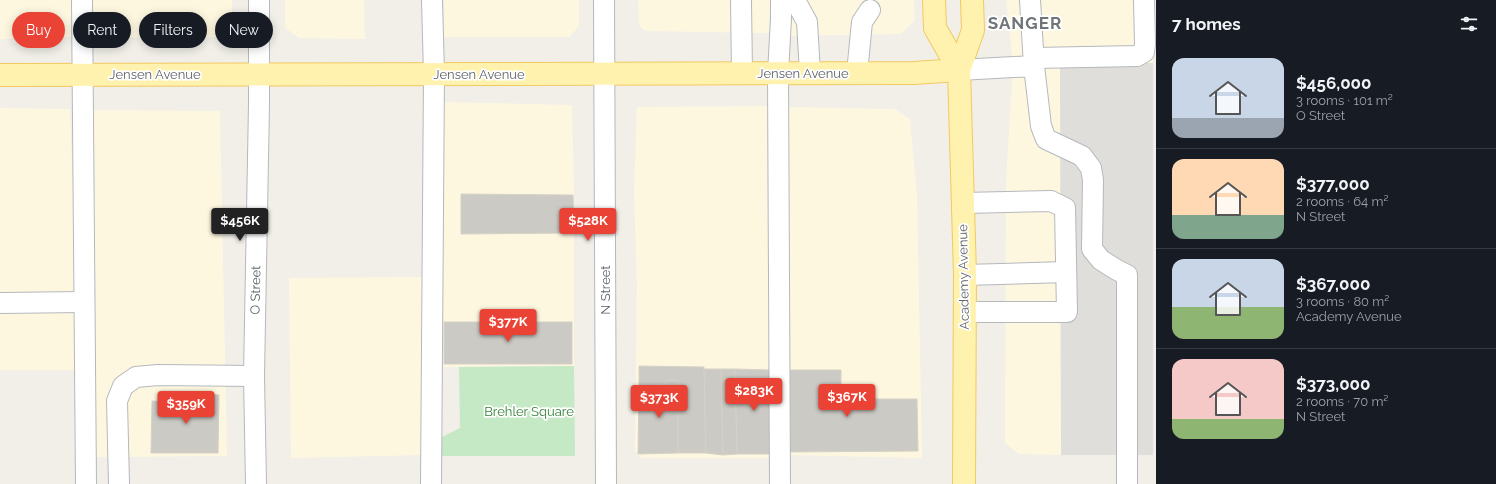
<!DOCTYPE html>
<meta charset="utf-8">
<style>
:root{--surface:#171b24;--page:#20242c;--text:#f1f3f6;--muted:#9ea1a6;--line:#363941;--accent:#ea4335}
body{margin:0;font-family:Raleway,sans-serif;background:var(--page);color:var(--text);height:100vh;display:flex;flex-direction:column;font-size:15px;white-space:nowrap}
*{box-sizing:border-box;margin:0}
p{font-size:13px;color:var(--muted)}
.icon{flex:none;width:22px;height:22px;fill:none;stroke:currentColor;stroke-width:2;stroke-linecap:round;stroke-linejoin:round}
.map{position:relative;flex:1;overflow:hidden}
.details{display:flex;flex-direction:column;background:var(--surface);width:340px}
.details>*{flex:none}
.hud{position:absolute;left:12px;top:12px;width:380px;height:36px;display:flex;gap:8px}
.price{position:absolute;translate:-50% -34px;padding:0 9px;border-radius:4px;background:var(--accent);color:#fff;font-size:13px;line-height:26px;filter:drop-shadow(0 1px 2px #0008)}
.price::after{content:'';position:absolute;left:50%;top:24px;width:12px;height:9px;margin-left:-6px;background:inherit;clip-path:polygon(0 0,100% 0,50% 100%)}
.price.current{background:#222;color:#fff}
ul{padding:0;list-style:none}
li{display:flex;align-items:center;gap:12px;height:100px;padding:0 16px}
li+li{border-top:1px solid var(--line)}
li span{display:grid;place-items:center;flex:none;width:112px;height:80px;border-radius:12px;color:#555}
li>.icon{margin-inline-start:auto}
span .icon{width:48px;height:48px;fill:#fffc;stroke-width:1}
li b{font-size:17px}
h2{display:flex;justify-content:space-between;align-items:center;height:48px;padding:0 16px;font-size:17px}
.tag{padding:0 14px;border-radius:18px;background:var(--surface);box-shadow:0 2px 10px #0003;font-size:14px;line-height:36px}
.tag.current{background:var(--accent);color:#fff}
main{display:flex;flex:1;min-height:0}
.map>svg:first-child{display:block}
</style>
<main>
<div class="map">
<svg width="1156" height="484" viewBox="0 0 1156 484">
<rect width="100%" height="100%" fill="#f1efe8"/>
<g fill="#fef7e0">
<path d="M0 0H75V37L0 39Z"/>
<path d="M92 0H232V27L221 37 92 38Z"/>
<path d="M285 0H364L365 39 299 38 285 28Z"/>
<path d="M444 0H579V26L570 37H444Z"/>
<path d="M638 0H770L769 33 645 31 639 25Z"/>
<path d="M789 0H914L915 20 901 34 789 36Z"/>
<path d="M1006 0H1154L1153 63H1060L1061 455 1019 454 1005 443 1006 182 1013 63Z"/>
<path d="M440 102 572 105 574 192V366L441 367Z"/>
<path d="M767 106 768 284 773 458H642L635 451 637 282 634 192 637 107Z"/>
<path d="M783 107 895 109 910 119 917 196 922 458 788 455Z"/>
<path d="M0 108 70 109 74 219 76 370H0Z"/>
<path d="M89 110 220 111 227 456 95 457 96 376Z"/>
<path d="M423 277V455L291 458 289 278Z"/>
</g>
<path fill="#e0deda" d="M1060 63H1153V455H1061Z"/>
<path fill="#c5e8c5" d="M574 366 575 456H441L442 437 460 428 459 367Z"/>
<g fill="#cccac5" stroke="#d6d1c6">
<path d="M461 194 573 195 574 233 461 234Z"/>
<rect x="444" y="322" width="128" height="42"/>
<path d="M639 366 704 367 706 453H678V381L666 380V385L639 386Z"/>
<path d="M704 369H721L723 455 706 453Z"/>
<path d="M721 369H735L737 454 723 455Z"/>
<path d="M735 369 771 370 773 454H737Z"/>
<path d="M790 370H841V399H917L918 451 790 452Z"/>
<path d="M666 380 678 381V453L638 454 639 386 666 385Z"/>
<path d="M181 393 219 395 218 453H151L152 401 181 402Z"/>
</g>
<g fill="none" stroke-linecap="round" stroke-linejoin="round">
<g stroke="#b5b8bc" stroke-width="22">
<g id="minor">
<path d="M82 0 86 484"/>
<path d="M604 0 606 484"/>
<path d="M741 0 742 73"/>
<path d="M795 0 807 22 810 73"/>
<path d="M1030 0 1034 66"/>
<path d="M1034 58 1137 56 1144 52 1145 44 1144 0"/>
<path d="M959 70 1034 66 1041 126 1046 139 1082 156 1091 168 1093 180 1092 249 1101 260 1117 270 1127 275V484"/>
<path d="M857 73 862 22 870 10"/>
<path d="M963 203 1051 201 1065 208 1067 312H964"/>
<path d="M965 275 1066 272"/>
<path d="M0 303 84 302"/>
<path d="M119 484 117 401 123 386 136 377 158 375 254 376"/>
<path d="M256 484 254 376 259 104V0"/>
<path d="M431 484 434 74 432 0"/>
<path d="M780 484 778 73 781 19V0"/>
</g>
</g>
<g stroke="#f2c960" stroke-width="24">
<g id="major">
<path d="M934 0 935 28 959 70"/>
<path d="M0 75 914 73 959 70"/>
<path d="M964 484 965 275 959 70 973 30 972 0"/>
</g>
</g>
<use href="#minor" stroke="#fff" stroke-width="20"/>
<use href="#major" stroke="#fff2af" stroke-width="22"/>
</g>
<g text-anchor="middle" stroke-width="3.5" stroke-linejoin="round" paint-order="stroke">
<g font-size="13" fill="#5f6368" stroke="#fff">
<text x="803" y="78">Jensen Avenue</text>
<text x="155" y="79">Jensen Avenue</text>
<text x="479" y="79">Jensen Avenue</text>
<text transform="translate(963 277) rotate(-91)" y="5">Academy Avenue</text>
<text transform="translate(255 290) rotate(-89)" y="5">O Street</text>
<text transform="translate(605 290) rotate(-90)" y="5">N Street</text>
</g>
<g font-size="13" fill="#348238" stroke="#fff">
<text x="529" y="416">Brehler Square</text>
</g>
<g font-size="17" font-weight="bold" letter-spacing="1" fill="#70757a" stroke="#fff">
<text x="1025" y="29">SANGER</text>
</g>
</g>
</svg>
<b class="price current" style="left:240px;top:242px">$456K</b>
<b class="price" style="left:588px;top:242px">$528K</b>
<b class="price" style="left:508px;top:343px">$377K</b>
<b class="price" style="left:754px;top:412px">$283K</b>
<b class="price" style="left:847px;top:418px">$367K</b>
<b class="price" style="left:659px;top:419px">$373K</b>
<b class="price" style="left:186px;top:425px">$359K</b>
<div class="hud">
<a class="tag current">Buy</a>
<a class="tag">Rent</a>
<a class="tag">Filters</a>
<a class="tag">New</a>
</div>
</div>
<section class="details">
<h2>7 homes<svg class="icon" aria-label="filters" viewBox="0 0 24 24"><path d="M4 7h16M4 17h16"/><circle cx="9" cy="7" r="2"/><circle cx="15" cy="17" r="2"/></svg></h2>
<ul>
<li><span style="background:linear-gradient(#c9d6e8 75%,#9aa5b1 0)"><svg class="icon" aria-label="home" viewBox="0 0 24 24"><path d="M3 11l9-7 9 7M6 9v11h12V9"/></svg></span><div><b>$456,000</b><p>3 rooms · 101 m²</p><p>O Street</p></div></li>
<li><span style="background:linear-gradient(#ffd9b3 70%,#7fa58c 0)"><svg class="icon" aria-label="home" viewBox="0 0 24 24"><path d="M3 11l9-7 9 7M6 9v11h12V9"/></svg></span><div><b>$377,000</b><p>2 rooms · 64 m²</p><p>N Street</p></div></li>
<li><span style="background:linear-gradient(#c9d6e8 60%,#8fb573 0)"><svg class="icon" aria-label="home" viewBox="0 0 24 24"><path d="M3 11l9-7 9 7M6 9v11h12V9"/></svg></span><div><b>$367,000</b><p>3 rooms · 80 m²</p><p>Academy Avenue</p></div></li>
<li><span style="background:linear-gradient(#f6c9c9 75%,#8fb573 0)"><svg class="icon" aria-label="home" viewBox="0 0 24 24"><path d="M3 11l9-7 9 7M6 9v11h12V9"/></svg></span><div><b>$373,000</b><p>2 rooms · 70 m²</p><p>N Street</p></div></li>
</ul>
</section>
</main>
